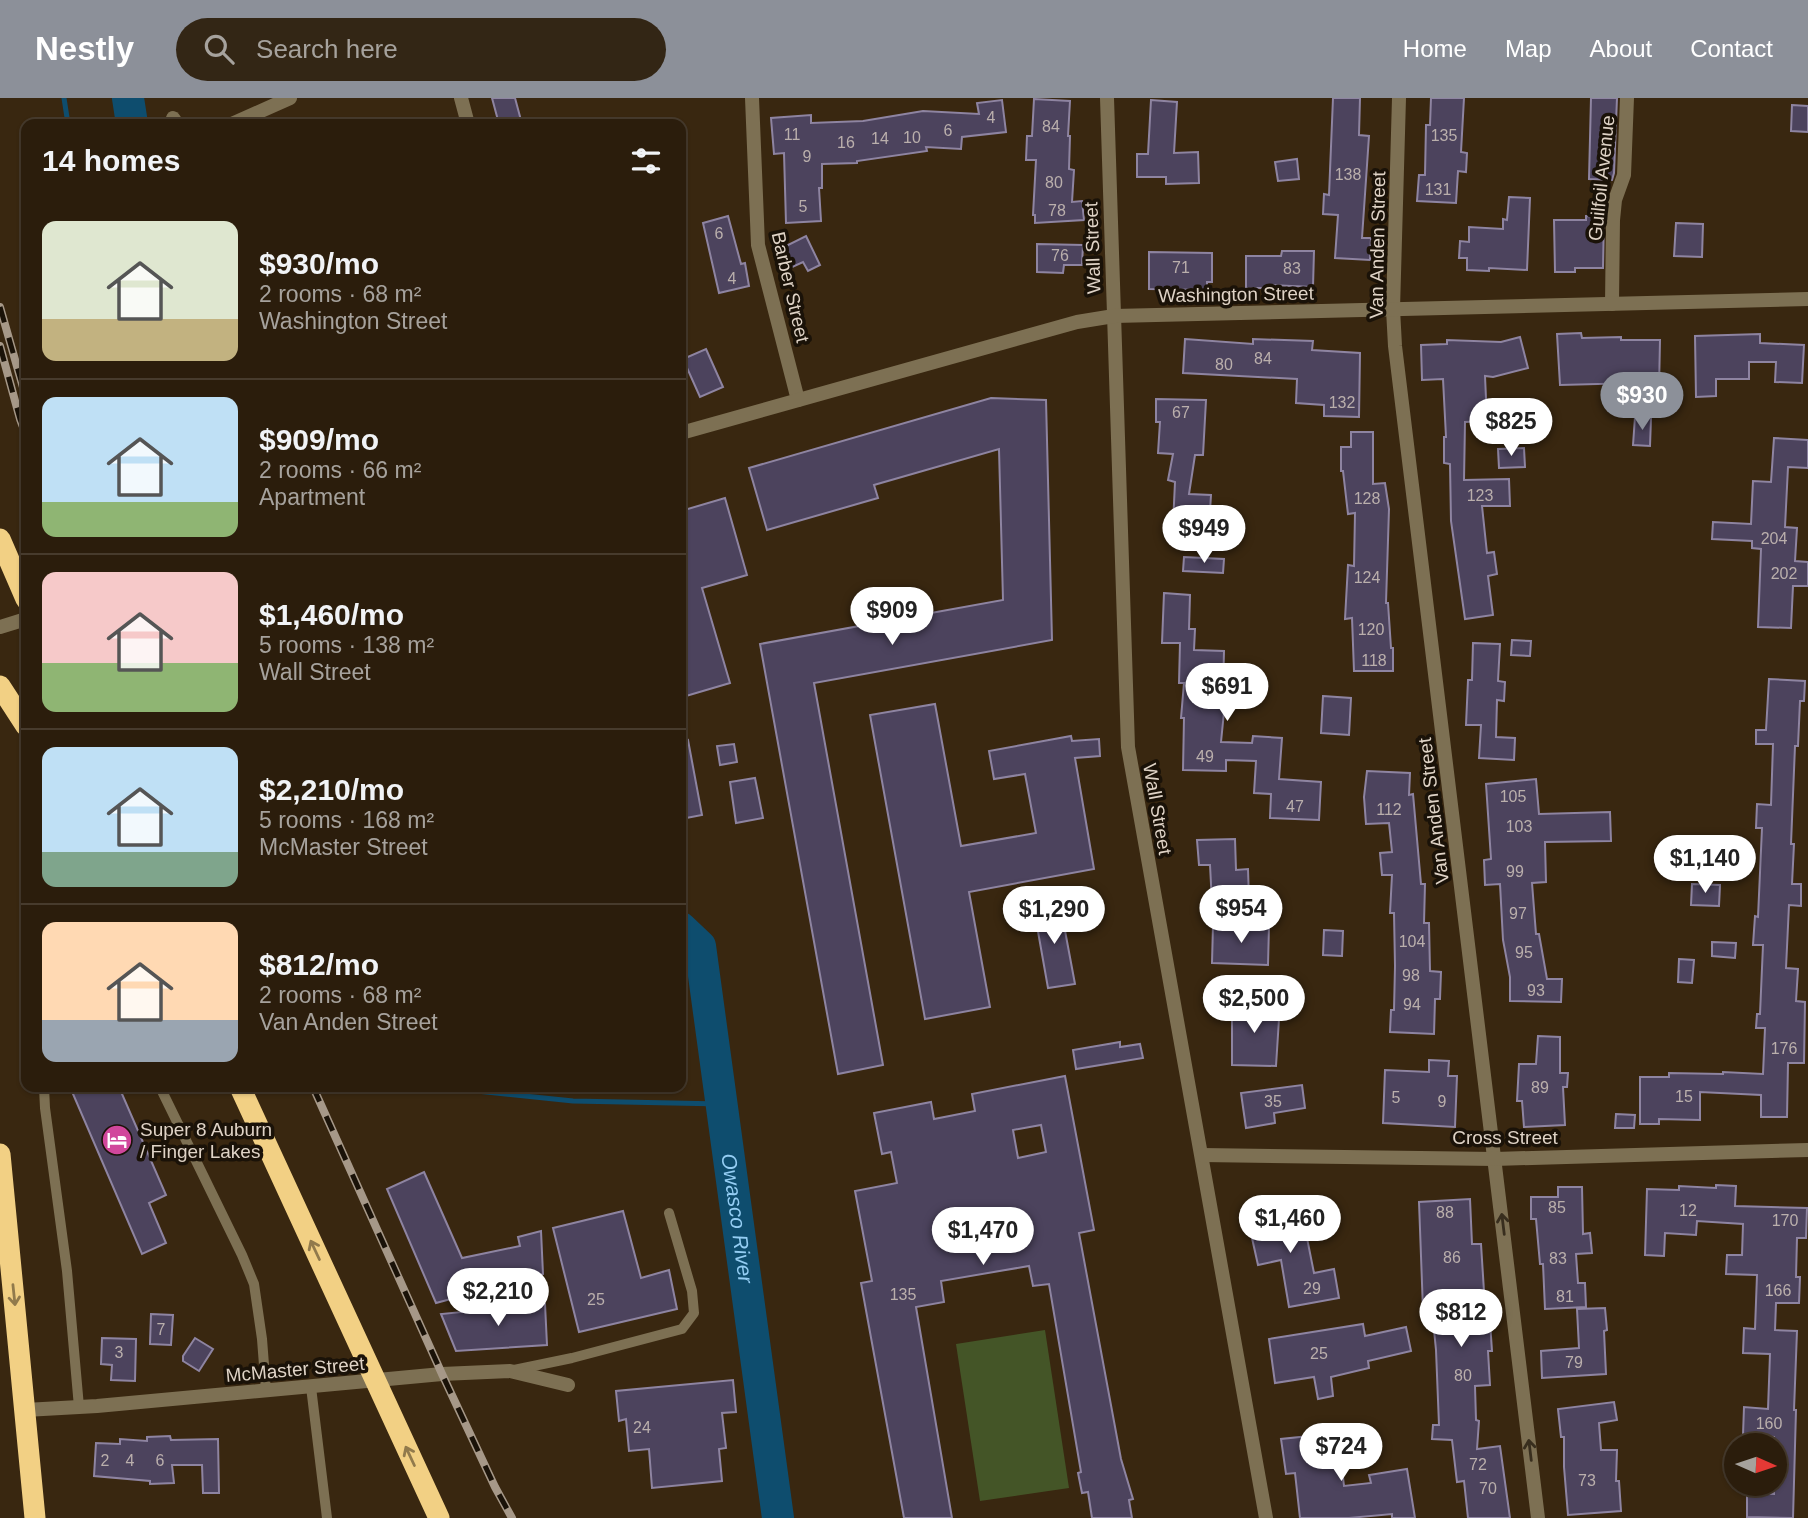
<!DOCTYPE html>
<meta charset="utf-8">
<style>
:root{--surface:#2b1d0c;--page:#332615;--text:#f1f3f6;--muted:#a6a29d;--line:#473b2d;--accent:#8c9099}
body{margin:0;font-family:Helvetica,sans-serif;background:var(--page);color:var(--text);height:100vh;display:flex;flex-direction:column;font-size:26px;white-space:nowrap}
*{box-sizing:border-box;margin:0}
p{font-size:23px;color:var(--muted)}
.icon{flex:none;width:38px;height:38px;fill:none;stroke:currentColor;stroke-width:2;stroke-linecap:round;stroke-linejoin:round}
.map{position:relative;flex:1;overflow:hidden}
.sheet{position:absolute;left:21px;top:21px;width:665px;height:973px;display:flex;flex-direction:column;background:var(--surface);border-radius:14px;box-shadow:0 2px 5px #0004,0 0 0 2px var(--line)}
.sheet>*{flex:none}
.needle{width:46px;rotate:93deg}
.controls{position:absolute;left:1724px;top:1335px;display:grid;gap:14px}
.controls a{display:grid;place-items:center;width:63px;height:63px;border-radius:50%;background:var(--surface);box-shadow:0 2px 5px #0004,0 0 0 2px var(--line);font-size:35px}
.price{position:absolute;translate:-50% -60px;padding:0 16px;border-radius:24px;background:#fff;color:#222;font-size:23px;line-height:46px;filter:drop-shadow(0 2px 4px #0008)}
.price::after{content:'';position:absolute;left:50%;top:42px;width:21px;height:16px;margin-left:-10px;background:inherit;clip-path:polygon(0 0,100% 0,50% 100%)}
.price.active{background:var(--accent);color:#fff}
ul{padding:0;list-style:none}
li{display:flex;align-items:center;gap:21px;height:175px;padding:0 21px}
li+li{border-top:2px solid var(--line)}
li span{display:grid;place-items:center;flex:none;width:196px;height:140px;border-radius:14px;color:#555}
li>.icon{margin-inline-start:auto}
span .icon{width:84px;height:84px;fill:#fffc;stroke-width:1}
li b{font-size:30px}
h2{display:flex;justify-content:space-between;align-items:center;height:84px;padding:0 21px;font-size:30px}
header{display:flex;align-items:center;gap:42px;box-sizing:border-box;height:98px;padding:0 35px;background:var(--accent);color:#fff}
header strong{font-size:33px}
nav{display:flex;gap:38px;margin-inline-start:auto;font-size:24px}
.search{width:490px;height:63px;background:var(--page);display:flex;align-items:center;gap:18px;box-sizing:border-box;padding:0 24px;border-radius:38px;color:var(--muted);font-size:26px}
.map>svg:first-child{display:block}
</style>
<header>
<strong>Nestly</strong>
<div class="search"><svg class="icon" aria-label="search" viewBox="0 0 24 24"><circle cx="10" cy="10" r="6"/><path d="M15 15l6 6"/></svg>Search here</div>
<nav><a>Home</a><a>Map</a><a>About</a><a>Contact</a></nav>
</header>
<div class="map">
<svg width="1808" height="1420" viewBox="0 0 1808 1420">
<rect width="100%" height="100%" fill="#392710"/>
<path fill="#445527" d="M1045 1232 1069 1390 980 1403 956 1246Z"/>
<g fill="none" stroke-linecap="round" stroke-linejoin="round">
<g stroke="#0e4d6e" stroke-width="5">
<path d="M64 0 68 26"/>
<path d="M438 989 573 1003 722 1006"/>
</g>
<g stroke="#0e4d6e" stroke-width="32">
<path d="M128 0 132 26"/>
<path id="s1" d="M681 830 700 848 778 1420"/>
</g>
</g>
<g fill="#4c435d" stroke="#8e84a1" stroke-width="2" fill-rule="evenodd">
<path d="M492 0H515L522 26H499Z"/>
<path d="M1333 0H1360L1359 37 1369 38 1362 140H1371L1370 162 1335 160 1338 117 1323 116 1324 96 1329 97Z"/>
<path d="M1431 0H1464L1461 54 1467 55 1466 74 1458 73 1456 105 1417 103 1419 77H1425L1426 27H1430Z"/>
<path d="M1591 0H1617L1614 75 1612 82 1589 81Z"/>
<path d="M1034 1 1070 3 1068 38H1070L1069 71 1074 72 1072 104 1082 103 1084 122 1035 125V117H1033L1036 62H1026L1027 38H1032Z"/>
<path d="M1002 2 1006 34 962 39 961 51 926 49 927 53 857 63V65L822 66V90H819L821 123 786 125 784 55 774 56 771 20 811 17V25L863 23 923 13 979 16 977 5Z"/>
<path d="M1151 2 1177 4 1174 55 1198 54 1199 85 1166 86V79H1137V56H1148Z"/>
<path d="M1792 7 1808 8V34L1791 33Z"/>
<path d="M1297 61 1299 81 1278 83 1275 64Z"/>
<path d="M1509 99 1530 100 1527 172 1489 170V173L1467 172V160H1459L1460 143 1469 144V129L1503 131V121L1507 122Z"/>
<path d="M728 118 741 166 745 165 749 188 719 195 703 125Z"/>
<path d="M1586 118 1604 119 1603 170H1575V174H1555L1554 122H1586Z"/>
<path d="M1676 125 1703 126 1702 159 1674 158Z"/>
<path d="M806 138 820 167 808 173 803 164 788 171 778 152Z"/>
<path d="M1037 146 1083 147 1082 167H1064L1063 175 1037 174Z"/>
<path d="M1282 153H1314L1313 189 1269 187V190H1246V158H1281Z"/>
<path d="M1149 154 1212 155V184H1207V192L1149 191Z"/>
<path d="M1581 235 1582 240 1621 239V242H1660L1659 291H1635L1636 285 1560 287 1557 236Z"/>
<path d="M1760 236V245L1804 247 1802 285 1775 284 1776 264H1749V281H1716V298L1696 299 1695 238Z"/>
<path d="M1520 239 1528 270 1493 279 1485 278 1487 323 1465 324 1464 382 1509 381 1510 408H1482L1487 455 1494 454 1497 476 1488 478 1493 517 1465 521 1451 423 1450 366 1444 365V339H1446L1443 281 1422 282 1421 247 1447 246V242L1501 244Z"/>
<path d="M1185 241 1253 246V241L1313 243 1312 252 1360 255 1359 319 1324 318V307L1296 305 1297 281 1183 275Z"/>
<path d="M706 251 723 289 700 299 683 261Z"/>
<path d="M991 300 1046 302 1052 542 814 585 883 967 838 976 760 546 1003 502 999 351 874 387 878 400 767 432 749 370Z"/>
<path d="M1156 301 1206 302 1203 357H1195L1189 396 1211 397 1209 429 1173 427 1175 384 1168 382 1173 356 1158 355 1160 324H1156Z"/>
<path d="M1635 319 1651 320 1650 348 1633 347Z"/>
<path d="M1351 334H1373V386L1385 385 1389 411 1386 505H1388L1391 550H1393V573H1354L1352 520 1345 521 1348 467 1354 468 1355 415 1348 416 1343 373H1341V349H1351Z"/>
<path d="M1774 340 1808 342V370L1788 369 1785 429 1797 430 1795 463 1808 464V488H1793L1791 530 1758 529 1761 451 1752 450V443L1712 441 1713 424 1751 426 1753 383 1771 384Z"/>
<path d="M1524 350 1525 369 1499 370 1498 351Z"/>
<path d="M725 400 747 477 702 490 730 585 686 598 681 581V413Z"/>
<path d="M1184 459 1224 461 1223 475 1183 473Z"/>
<path d="M1164 495 1190 497 1189 531H1195L1194 552 1224 553 1223 593 1226 594 1221 644 1252 645 1253 638 1282 640 1279 681 1321 684 1319 722 1270 720 1271 696 1254 695 1256 663 1226 662V673L1183 672 1184 620H1181L1184 585H1179L1180 545H1162Z"/>
<path d="M1512 542 1531 543 1530 558 1511 557Z"/>
<path d="M1473 545 1500 546 1498 583 1505 584 1504 603 1497 602 1496 639 1515 640 1514 662 1479 660 1481 627H1466L1468 582H1472Z"/>
<path d="M1769 581 1805 583 1804 603H1800L1798 648H1795L1791 746H1794L1792 786H1801V808L1789 807 1786 870 1798 871 1796 903 1805 904 1804 965H1788L1787 1019H1761V997L1700 994V1022L1659 1021V1026H1640V979H1669V975L1723 976V974L1763 976 1765 930H1756L1757 916H1760L1763 847H1753L1755 818 1758 819 1762 730H1756L1757 706 1771 707 1773 646H1756V632H1766Z"/>
<path d="M1323 598 1351 600 1349 637 1321 635Z"/>
<path d="M935 606 961 748 1036 735 1025 676 994 681 989 653 1071 638 1072 643 1099 641 1100 658 1075 660 1094 771 969 794 990 909 925 921 870 617Z"/>
<path d="M688 642 702 717 681 721V643Z"/>
<path d="M734 646 737 664 720 667 717 648Z"/>
<path d="M1367 673 1410 675 1409 697 1413 696 1421 786H1425L1424 825H1429L1430 873 1441 874 1440 901H1435L1434 936 1390 934 1391 912H1394L1395 868 1394 815H1390L1392 777H1382L1380 755 1392 754 1389 725 1366 726 1364 699Z"/>
<path d="M755 680 763 720 736 725 730 684Z"/>
<path d="M1536 681 1539 716 1610 714 1611 743 1545 744 1546 784 1532 785 1536 836H1539L1547 881H1562L1561 904 1510 903V879L1503 842 1500 786 1485 787 1484 762 1491 761 1486 686Z"/>
<path d="M1235 741 1236 772 1248 771 1249 802 1212 805 1210 767H1199L1197 742Z"/>
<path d="M1692 786 1720 787 1719 808 1691 807Z"/>
<path d="M1060 806 1075 886 1048 890 1034 811Z"/>
<path d="M1213 827 1269 828 1268 867 1212 865Z"/>
<path d="M1324 832 1343 833 1342 858 1323 857Z"/>
<path d="M1712 844 1736 845 1735 860 1712 858Z"/>
<path d="M1679 861 1694 862 1692 885 1678 884Z"/>
<path d="M1232 904 1268 906 1267 920 1279 921 1276 968 1232 967Z"/>
<path d="M1538 938 1560 939V975H1568L1567 989H1563L1565 1027 1524 1029 1522 1003H1517L1519 966H1536Z"/>
<path d="M1120 944V949L1140 946 1143 960 1076 971 1073 952Z"/>
<path d="M1429 962 1449 963 1448 978H1457L1455 1029 1383 1025 1385 972 1429 974Z"/>
<path d="M1065 978 1094 1132 1079 1135 1121 1361 1133 1401 1129 1402 1132 1420H1092L1088 1394 1082 1395 1078 1375 1081 1374 1049 1186 1033 1188 1029 1168 941 1183 944 1204 916 1209 952 1420H904L861 1185 872 1183 855 1093 897 1085 891 1054 882 1056 874 1015 931 1004 934 1021 975 1013 972 996ZM1041 1027 1046 1054 1018 1060 1013 1032Z"/>
<path d="M1302 987 1305 1010 1274 1015 1275 1025 1246 1030 1241 995Z"/>
<path d="M70 989H119L166 1097 149 1105 166 1145 142 1156Z"/>
<path d="M1616 1016 1635 1017 1634 1030H1615Z"/>
<path d="M424 1074 462 1160 520 1148 518 1139 541 1133 543 1176 436 1205 387 1091Z"/>
<path d="M1716 1087 1736 1088 1735 1108 1807 1110 1806 1140H1797L1796 1179H1800L1799 1205H1776L1775 1232 1797 1233 1794 1312H1796L1793 1420 1747 1419V1395L1774 1396V1339L1743 1337 1744 1309 1768 1311 1770 1256 1743 1255 1744 1230 1755 1231 1757 1177 1726 1176 1727 1157H1742L1743 1126 1697 1123 1696 1137 1665 1135 1664 1158 1645 1157 1647 1091 1679 1092V1088L1716 1090Z"/>
<path d="M1558 1089H1582L1583 1136 1590 1135 1592 1155 1576 1156 1578 1185H1585L1586 1209 1545 1211 1543 1166H1540L1536 1121H1531V1099H1558Z"/>
<path d="M1470 1101 1472 1146H1481L1486 1225 1490 1224 1492 1253H1488L1490 1287 1475 1288 1476 1322 1479 1323 1477 1351 1500 1348 1510 1420H1468L1464 1383 1457 1384 1452 1342 1432 1341 1433 1327H1439L1436 1252 1432 1212H1423L1419 1104Z"/>
<path d="M1293 1105 1297 1131 1305 1130 1314 1175 1334 1171 1339 1200 1289 1209 1281 1162 1258 1167 1246 1113Z"/>
<path d="M623 1113 641 1180 669 1172 677 1211 579 1234 553 1130Z"/>
<path d="M545 1206 547 1247 456 1253 441 1216Z"/>
<path d="M1605 1210 1607 1232 1604 1233 1606 1276 1542 1280 1541 1253 1579 1250 1577 1211Z"/>
<path d="M151 1216 173 1217 171 1247 150 1246Z"/>
<path d="M1363 1226 1365 1238 1406 1229 1411 1253 1368 1263 1369 1270 1331 1279 1333 1298 1318 1301 1314 1279 1275 1285 1269 1241Z"/>
<path d="M102 1240 136 1241 135 1283 111 1282 112 1267 101 1266Z"/>
<path d="M195 1240 213 1251 199 1273 183 1263V1258Z"/>
<path d="M733 1282 736 1314 722 1315 726 1350 719 1351 722 1383 652 1390 649 1351 629 1353 626 1321 619 1323 616 1293Z"/>
<path d="M1614 1304 1617 1322 1599 1325 1601 1352H1617L1616 1383H1619L1621 1413 1568 1417 1564 1369V1339H1561L1558 1311Z"/>
<path d="M1338 1335 1344 1388 1371 1385 1369 1377 1407 1371 1415 1420H1392V1416L1349 1420H1300L1295 1375 1286 1376 1281 1341Z"/>
<path d="M170 1338 171 1342 218 1341 219 1395H203L202 1367H172L174 1385 150 1386V1383L94 1378 96 1345 120 1346V1341L147 1343V1339Z"/>
</g>
<g fill="none" stroke-linecap="round" stroke-linejoin="round">
<g stroke="#7d7053" stroke-width="10">
<path d="M44 989 45 1010 67 1173 79 1309"/>
<path d="M160 989 242 1157 254 1186 262 1241 266 1293"/>
<path d="M514 1272 572 1260 682 1231 694 1215 692 1193 669 1115"/>
<path d="M311 1289 327 1420"/>
</g>
<g stroke="#7d7053" stroke-width="14">
<path d="M461 0 468 26"/>
<path d="M752 0 758 147 798 302"/>
<path d="M1107 0 1128 649 1266 1420"/>
<path d="M1399 0 1393 211 1395 248 1538 1420"/>
<path d="M173 20 177 26"/>
<path d="M232 26 290 0"/>
<path d="M1612 206 1613 122 1615 102 1624 77 1627 0"/>
<path d="M681 335 1077 224 1114 218 1808 201"/>
<path d="M0 529 26 521"/>
<path d="M1202 1057 1495 1061 1808 1052"/>
<path d="M25 1312 97 1308 442 1276 510 1273 568 1287"/>
</g>
<g stroke="#f2d084" stroke-width="21">
<path d="M0 441 26 501"/>
<path d="M0 588 26 628"/>
<path d="M240 989 439 1420"/>
<path d="M0 1056 35 1420"/>
</g>
<g stroke="#a69888" stroke-width="8">
<g id="rail">
<path d="M0 209 26 300"/>
<path d="M0 248 20 321 26 337"/>
<path d="M313 989 442 1276 495 1389 512 1420"/>
</g>
</g>
<use href="#rail" stroke="#1a1208" stroke-width="5" stroke-dasharray="16" stroke-linecap="butt"/>
</g>
<defs><path id="oneway-shaft" d="M-6 0H5M1.5-3L5.5 0L1.5 3" fill="none" stroke-width="1.6" stroke-linecap="round" stroke-linejoin="round" transform="scale(1.75)"/></defs>
<g stroke="#382e1e">
<use href="#oneway-shaft" transform="translate(1503 1126) rotate(-97)"/>
<use href="#oneway-shaft" transform="translate(1530 1352) rotate(-97)"/>
</g>
<g stroke="#917a4c">
<use href="#oneway-shaft" transform="translate(315 1152) rotate(-115)"/>
<use href="#oneway-shaft" transform="translate(14 1197) rotate(84)"/>
<use href="#oneway-shaft" transform="translate(410 1358) rotate(-115)"/>
</g>
<defs>
<g id="hotel-disc" transform="scale(1.575)"><circle r="9.5" fill="#d1479c" stroke="#1a1208"/><path d="M-6-4.5h1.5V1H6V5H4.5V3h-9V5H-6ZM-4 0a1.8 1.8 0 1 1 3.6 0ZM.5 0V-2.5h3Q6-2.5 6 0Z" fill="#fff"/></g>
</defs>
<g fill-rule="evenodd">
<use href="#hotel-disc" x="117" y="1042"/>
</g>
<g text-anchor="middle" stroke-width="7" stroke-linejoin="round" paint-order="stroke">
<g font-size="16" fill="#baafac">
<text x="991" y="25">4</text>
<text x="1051" y="34">84</text>
<text x="948" y="38">6</text>
<text x="792" y="42">11</text>
<text x="1444" y="43">135</text>
<text x="912" y="45">10</text>
<text x="880" y="46">14</text>
<text x="846" y="50">16</text>
<text x="807" y="64">9</text>
<text x="1348" y="82">138</text>
<text x="1054" y="90">80</text>
<text x="1438" y="97">131</text>
<text x="803" y="114">5</text>
<text x="1057" y="118">78</text>
<text x="719" y="141">6</text>
<text x="1060" y="163">76</text>
<text x="1181" y="175">71</text>
<text x="1292" y="176">83</text>
<text x="732" y="186">4</text>
<text x="1263" y="266">84</text>
<text x="1224" y="272">80</text>
<text x="1342" y="310">132</text>
<text x="1181" y="320">67</text>
<text x="1480" y="403">123</text>
<text x="1367" y="406">128</text>
<text x="1774" y="446">204</text>
<text x="1784" y="481">202</text>
<text x="1367" y="485">124</text>
<text x="1371" y="537">120</text>
<text x="1374" y="568">118</text>
<text x="1205" y="664">49</text>
<text x="1513" y="704">105</text>
<text x="1295" y="714">47</text>
<text x="1389" y="717">112</text>
<text x="1519" y="734">103</text>
<text x="1515" y="779">99</text>
<text x="1518" y="821">97</text>
<text x="1412" y="849">104</text>
<text x="1524" y="860">95</text>
<text x="1411" y="883">98</text>
<text x="1536" y="898">93</text>
<text x="1412" y="912">94</text>
<text x="1784" y="956">176</text>
<text x="1540" y="995">89</text>
<text x="1684" y="1004">15</text>
<text x="1396" y="1005">5</text>
<text x="1273" y="1009">35</text>
<text x="1442" y="1009">9</text>
<text x="1557" y="1115">85</text>
<text x="1688" y="1118">12</text>
<text x="1445" y="1120">88</text>
<text x="1785" y="1128">170</text>
<text x="1452" y="1165">86</text>
<text x="1558" y="1166">83</text>
<text x="1312" y="1196">29</text>
<text x="1778" y="1198">166</text>
<text x="903" y="1202">135</text>
<text x="1565" y="1204">81</text>
<text x="596" y="1207">25</text>
<text x="161" y="1237">7</text>
<text x="119" y="1260">3</text>
<text x="1319" y="1261">25</text>
<text x="1574" y="1270">79</text>
<text x="1463" y="1283">80</text>
<text x="1769" y="1331">160</text>
<text x="642" y="1335">24</text>
<text x="105" y="1368">2</text>
<text x="130" y="1368">4</text>
<text x="160" y="1368">6</text>
<text x="1478" y="1372">72</text>
<text x="1587" y="1388">73</text>
<text x="1488" y="1396">70</text>
</g>
<g font-size="19" fill="#dfd3c6" stroke="#1a1208">
<text transform="translate(1601 80) rotate(-84)" y="7">Guilfoil Avenue</text>
<text transform="translate(1377 147) rotate(-89)" y="7">Van Anden Street</text>
<text transform="translate(1092 150) rotate(-92)" y="7">Wall Street</text>
<text transform="translate(791 189) rotate(77)" y="7">Barber Street</text>
<text transform="translate(1236 196) rotate(-1)" y="7">Washington Street</text>
<text transform="translate(1158 711) rotate(80)" y="7">Wall Street</text>
<text transform="translate(1433 713) rotate(-97)" y="7">Van Anden Street</text>
<text x="1505" y="1046">Cross Street</text>
<text transform="translate(295 1271) rotate(-5)" y="7">McMaster Street</text>
</g>
<g font-size="19" fill="#dfd3c6" stroke="#1a1208" text-anchor="start">
<text x="140" y="1038">Super 8 Auburn<tspan x="140" dy="22">/ Finger Lakes</tspan></text>
</g>
<g font-size="21" font-style="italic" fill="#94cdf3" stroke="#1a1208">
<text dy="7" stroke="none"><textPath href="#s1" startOffset="301">Owasco River</textPath></text>
</g>
</g>
</svg>
<div class="controls">
<a><svg class="needle" viewBox="-14 -14 28 28"><path d="M0-13l5 13h-10z" fill="#e53935"/><path d="M0 13l5-13h-10z" fill="#a6a29d"/></svg></a>
</div>
<b class="price active" style="left:1642px;top:334px">$930</b>
<b class="price" style="left:1511px;top:360px">$825</b>
<b class="price" style="left:1204px;top:467px">$949</b>
<b class="price" style="left:892px;top:549px">$909</b>
<b class="price" style="left:1227px;top:625px">$691</b>
<b class="price" style="left:1705px;top:797px">$1,140</b>
<b class="price" style="left:1241px;top:847px">$954</b>
<b class="price" style="left:1054px;top:848px">$1,290</b>
<b class="price" style="left:1254px;top:937px">$2,500</b>
<b class="price" style="left:1290px;top:1157px">$1,460</b>
<b class="price" style="left:983px;top:1169px">$1,470</b>
<b class="price" style="left:498px;top:1230px">$2,210</b>
<b class="price" style="left:1461px;top:1251px">$812</b>
<b class="price" style="left:1341px;top:1385px">$724</b>
<section class="sheet">
<h2>14 homes<svg class="icon" aria-label="filters" viewBox="0 0 24 24"><path d="M4 7h16M4 17h16"/><circle cx="9" cy="7" r="2"/><circle cx="15" cy="17" r="2"/></svg></h2>
<ul>
<li><span style="background:linear-gradient(#dfe7d0 70%,#c2b280 0)"><svg class="icon" aria-label="home" viewBox="0 0 24 24"><path d="M3 11l9-7 9 7M6 9v11h12V9"/></svg></span><div><b>$930/mo</b><p>2 rooms · 68 m²</p><p>Washington Street</p></div></li>
<li><span style="background:linear-gradient(#bfe0f5 75%,#8fb573 0)"><svg class="icon" aria-label="home" viewBox="0 0 24 24"><path d="M3 11l9-7 9 7M6 9v11h12V9"/></svg></span><div><b>$909/mo</b><p>2 rooms · 66 m²</p><p>Apartment</p></div></li>
<li><span style="background:linear-gradient(#f6c9c9 65%,#8fb573 0)"><svg class="icon" aria-label="home" viewBox="0 0 24 24"><path d="M3 11l9-7 9 7M6 9v11h12V9"/></svg></span><div><b>$1,460/mo</b><p>5 rooms · 138 m²</p><p>Wall Street</p></div></li>
<li><span style="background:linear-gradient(#bfe0f5 75%,#7fa58c 0)"><svg class="icon" aria-label="home" viewBox="0 0 24 24"><path d="M3 11l9-7 9 7M6 9v11h12V9"/></svg></span><div><b>$2,210/mo</b><p>5 rooms · 168 m²</p><p>McMaster Street</p></div></li>
<li><span style="background:linear-gradient(#ffd9b3 70%,#9aa5b1 0)"><svg class="icon" aria-label="home" viewBox="0 0 24 24"><path d="M3 11l9-7 9 7M6 9v11h12V9"/></svg></span><div><b>$812/mo</b><p>2 rooms · 68 m²</p><p>Van Anden Street</p></div></li>
</ul>
</section>
</div>
